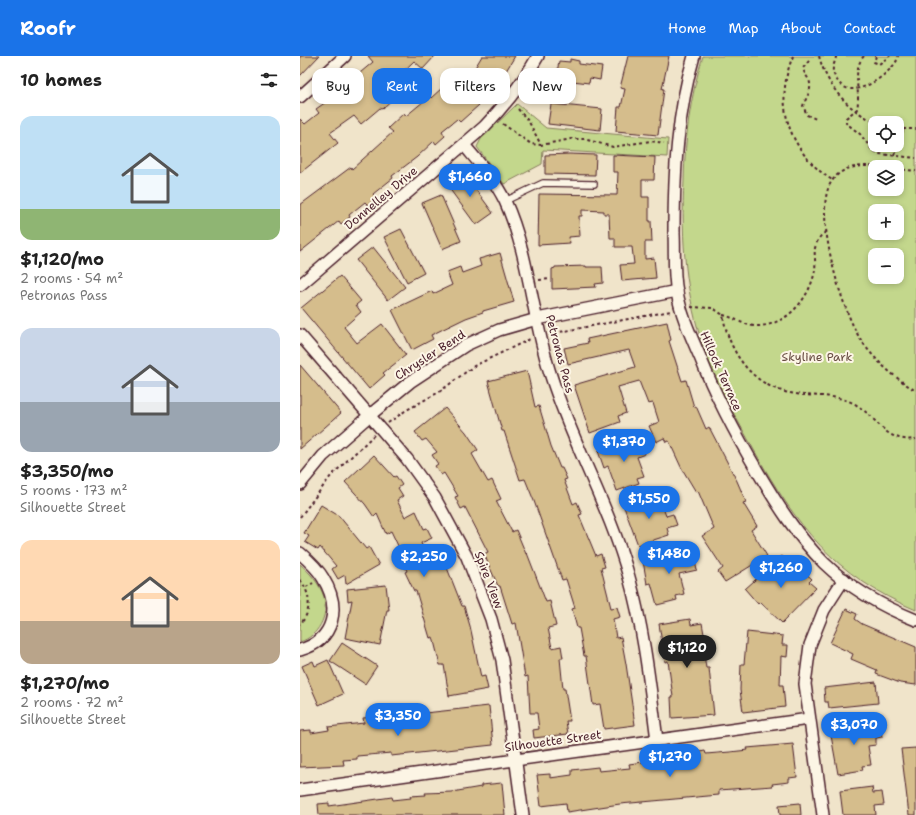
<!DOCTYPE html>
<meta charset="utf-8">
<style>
:root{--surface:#fff;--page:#f6f6f6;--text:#222;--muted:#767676;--accent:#1a73e8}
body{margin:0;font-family:"Shantell Sans",sans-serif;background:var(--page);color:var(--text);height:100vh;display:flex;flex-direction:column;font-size:15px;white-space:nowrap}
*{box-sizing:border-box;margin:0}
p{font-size:13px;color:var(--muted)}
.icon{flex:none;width:22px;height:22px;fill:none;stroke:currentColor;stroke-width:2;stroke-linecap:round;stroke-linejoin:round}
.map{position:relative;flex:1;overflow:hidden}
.details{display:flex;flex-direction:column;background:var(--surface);width:300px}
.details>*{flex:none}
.top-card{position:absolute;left:12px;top:12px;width:380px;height:36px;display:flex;gap:8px}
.fabs{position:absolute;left:568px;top:60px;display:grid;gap:8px}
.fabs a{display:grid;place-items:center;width:36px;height:36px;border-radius:8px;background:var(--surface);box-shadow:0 2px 6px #0003;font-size:20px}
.price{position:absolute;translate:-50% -34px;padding:0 9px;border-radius:14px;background:var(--accent);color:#fff;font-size:13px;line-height:26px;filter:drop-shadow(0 1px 2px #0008)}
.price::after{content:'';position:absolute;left:50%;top:24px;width:12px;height:9px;margin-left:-6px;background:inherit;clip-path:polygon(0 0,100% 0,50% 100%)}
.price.selected{background:#222;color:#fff}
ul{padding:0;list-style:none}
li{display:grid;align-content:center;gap:8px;height:212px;padding:0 20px}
li span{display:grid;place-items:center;height:124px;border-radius:12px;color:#555}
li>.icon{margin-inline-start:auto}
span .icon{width:72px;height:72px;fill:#fffc;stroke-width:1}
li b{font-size:17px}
h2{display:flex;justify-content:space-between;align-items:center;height:48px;padding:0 20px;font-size:17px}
.chip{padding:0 14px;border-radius:12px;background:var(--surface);box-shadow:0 2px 6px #0003;font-size:14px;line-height:36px}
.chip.selected{background:var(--accent);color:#fff}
header{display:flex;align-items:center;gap:24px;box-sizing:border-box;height:56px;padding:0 20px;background:var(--accent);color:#fff}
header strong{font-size:19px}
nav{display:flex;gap:22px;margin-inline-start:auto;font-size:14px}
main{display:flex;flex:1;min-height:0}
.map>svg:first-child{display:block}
</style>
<header>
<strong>Roofr</strong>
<nav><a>Home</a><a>Map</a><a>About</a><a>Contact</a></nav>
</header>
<main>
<section class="details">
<h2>10 homes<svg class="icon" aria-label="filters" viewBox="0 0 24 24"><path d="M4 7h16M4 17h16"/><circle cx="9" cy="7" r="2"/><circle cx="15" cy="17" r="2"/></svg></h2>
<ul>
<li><span style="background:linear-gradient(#bfe0f5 75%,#8fb573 0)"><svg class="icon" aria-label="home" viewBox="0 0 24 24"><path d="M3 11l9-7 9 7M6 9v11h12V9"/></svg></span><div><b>$1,120/mo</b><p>2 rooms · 54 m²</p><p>Petronas Pass</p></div></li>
<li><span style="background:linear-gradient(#c9d6e8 60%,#9aa5b1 0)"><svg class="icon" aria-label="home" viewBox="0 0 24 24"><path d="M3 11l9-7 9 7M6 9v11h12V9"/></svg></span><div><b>$3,350/mo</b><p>5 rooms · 173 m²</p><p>Silhouette Street</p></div></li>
<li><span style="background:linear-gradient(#ffd9b3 65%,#b9a48a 0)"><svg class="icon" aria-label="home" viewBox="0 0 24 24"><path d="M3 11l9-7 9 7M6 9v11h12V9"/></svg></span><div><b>$1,270/mo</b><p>2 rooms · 72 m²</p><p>Silhouette Street</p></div></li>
</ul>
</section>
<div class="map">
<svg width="616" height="759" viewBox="0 0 616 759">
<rect width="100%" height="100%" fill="#f0e4ca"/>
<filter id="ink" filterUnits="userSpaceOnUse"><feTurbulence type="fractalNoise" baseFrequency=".025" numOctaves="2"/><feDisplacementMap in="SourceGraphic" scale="8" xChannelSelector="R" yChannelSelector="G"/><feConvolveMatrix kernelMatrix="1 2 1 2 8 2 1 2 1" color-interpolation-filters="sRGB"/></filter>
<g filter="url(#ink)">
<g fill="#c3d78c" stroke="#867b5c" fill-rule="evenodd">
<path d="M403 0H616V554C534 520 496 469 454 394 437 363 417 330 405 296 385 238 381 185 384 124 385 82 390 41 403 0ZM575 67H597V89H575ZM575 111H597V133H575ZM575 155H597V177H575ZM575 199H597V221H575Z"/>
<path d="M217 48 246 72 368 83 367 101 243 94 242 108 204 128 177 91 181 83Z"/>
<path d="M0 508C10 517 20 528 24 541 29 560 18 580 0 586Z"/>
</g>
<g fill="#d5bd8c" stroke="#4a1f2b">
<path d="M0 0H19L0 20Z"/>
<path d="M68 0H135L123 13 114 5 88 30 97 39 82 53 80 52 61 68 54 60 30 77 38 87 0 117V63L5 68 19 57 16 53 43 34 42 32 73 6Z"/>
<path d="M182 0H215L191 40 167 25Z"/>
<path d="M328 0H369L362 33H364L358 79 316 75 318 51H321L325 33 320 32Z"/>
<path d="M270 3 279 5V8L302 11 300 24 290 22 289 27 256 23 259 5 270 6Z"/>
<path d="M154 21 179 49 160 66 157 63 142 75 145 80 136 88 134 85 117 101 92 120 93 122 73 138 76 142 68 149 65 146 49 159 50 161 41 168 39 165 0 196V149L51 111 52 113 93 76 88 72 104 57 106 60 130 40 131 42Z"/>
<path d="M251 48 302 53 300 74 248 68Z"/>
<path d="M269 98 296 99 295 119 245 118V99Z"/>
<path d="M313 99 355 101 354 124H342V141H349V165H351L352 186H345V203L354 202 356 222 322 225 320 209 334 208 332 191H315V182H310L309 158H304V155L282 154V160H279L280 180 269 181 270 187 238 189 239 138 317 139 318 116H313Z"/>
<path d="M163 116 193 157 176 169 146 128Z"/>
<path d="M141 139 161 185 142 193 122 147Z"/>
<path d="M101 173 124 217 107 226 84 181Z"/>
<path d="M73 191 105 231 88 244 56 204Z"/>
<path d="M200 197 214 246 183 255V256L166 262 131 279 133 283 112 294 92 254 132 235 133 238 152 229 147 216 160 211 162 217 181 210 179 203Z"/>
<path d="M286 210V211H302L303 227 295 228 296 231 252 233V213L255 212V211Z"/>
<path d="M40 220 61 245 56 249 61 256 44 271 57 287 82 268 106 299 83 317 85 319 69 333 1 252Z"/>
<path d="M367 266 371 284 369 285 382 325 386 324 394 351 396 350 406 373 409 371 437 425 446 446 443 447 457 470 451 474 467 500 425 526 418 516 423 512 402 480 414 473 398 435 396 436 381 411 369 385 366 386 364 382 356 386 349 370 359 366 353 347 348 348 339 325 318 331 326 357 318 360 320 366 290 377 274 329 335 311 329 294 268 308 264 292 288 287 287 283Z"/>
<path d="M0 309 41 357 0 393Z"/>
<path d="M227 315 235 351 239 350 251 390 260 412H262L267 423 264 424 273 448 277 446 282 458 279 459 296 500 301 498 305 511 301 512 311 552 317 551 320 561 313 563 316 582 321 581 326 608 335 669 304 673 300 648 293 649 286 600H284L279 572H277L272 553 275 552 266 523 262 524 234 445 225 423 220 424 204 375H202L188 325Z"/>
<path d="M145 352 166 376 178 394 172 398 188 426 192 424 201 443 196 445 212 476 216 474 226 498 227 497 246 546 250 545 256 570 248 572 252 592 261 590 263 602H260L263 633H265L270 665H266L268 678 234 682 233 674 239 673 237 657H230L228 620 225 621 216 567 212 568 200 530H198L184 498 188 496 165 451 161 453 155 441 158 440 144 417 141 419 135 410 138 408 132 399 137 396 126 383 122 385 115 376Z"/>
<path d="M328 385 329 389 341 385 345 398 337 401 344 420 337 422 339 427 317 435 308 410 304 412 298 395Z"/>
<path d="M74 399 94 421 96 420 102 429 98 432 103 440 97 444 105 461 116 455 124 473 127 472 132 482 121 487 129 505 142 499 162 550H164L170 570 181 621 185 620 188 633 149 640 144 609H140L133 581 130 582 116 535H114L105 516 107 515 98 495 100 494 91 475 86 478 77 458 74 461 65 448 45 426Z"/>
<path d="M359 441 366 460 373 458 377 469 367 472 369 479 338 489 324 451 346 443 347 446Z"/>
<path d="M21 449 39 460 66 493 69 491 79 509 46 528 45 519 38 523 32 513 36 510 20 491 18 494 5 486 9 480 4 477Z"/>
<path d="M392 494 397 514 379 518 384 538 376 540 377 544 357 549 351 527 347 528 343 505Z"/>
<path d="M482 500 499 519 503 515 512 523 509 526 516 532 482 567 460 546 458 548 445 533Z"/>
<path d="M86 529 89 554H87L80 589 45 582 52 544 48 545 47 533Z"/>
<path d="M546 553 557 558 555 563 562 568 616 591V629L600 627 576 618 577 614 551 603 553 598 530 587Z"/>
<path d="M390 563 391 569 402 567 404 578 401 579 406 612H409L414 659 372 662 371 641H373L368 605 365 606 359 568Z"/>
<path d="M447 576 483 580 482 589H488L487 601 481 600 480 629H483L485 651 443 656 440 634 441 608H444Z"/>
<path d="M42 587 77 610 65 628 30 605Z"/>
<path d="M28 604 43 638 19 649 2 610 13 605 15 610Z"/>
<path d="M576 626 578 647 529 652 528 646H525L524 632Z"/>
<path d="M189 650 193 689 91 700V697L57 700V703L43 704 44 709 0 711V675L11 674V677L29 674 28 671 64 667 63 662 82 660 83 665 116 660V658Z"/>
<path d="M580 667 582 681 576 682V689L568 690 571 709 562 710 563 714 538 718 530 674Z"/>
<path d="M493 688 497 721 489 722V726L472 728 473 730 419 734V739L320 748 267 756 266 747 241 750 237 719 250 718V722L272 719V714L298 711 299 715 330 712 329 708 357 704 358 707 379 705 378 700 394 697 405 695 406 698 430 696 448 694 447 692Z"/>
<path d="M616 692V759H609L601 693Z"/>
<path d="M202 727 205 759H19L18 748 29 747V750L92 741 93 744 111 742 110 740 126 739 125 737 152 736 181 731V729Z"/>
<path d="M572 731 573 737 582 736 584 749 575 750 576 759H543L540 735Z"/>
<path d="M500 747 501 759H480L479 749Z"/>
</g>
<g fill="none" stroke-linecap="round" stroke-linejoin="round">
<g stroke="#4a1f2b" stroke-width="8">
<path id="service" d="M205 145 243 127 294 128"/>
</g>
<g stroke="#4a1f2b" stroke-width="14">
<g id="minor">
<path d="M394 0C377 57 374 117 374 177 375 196 373 217 377 236 381 259 391 280 400 301 416 341 436 379 458 416 477 448 497 480 524 507 549 531 583 551 616 564"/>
<path d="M0 41 45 0"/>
<path d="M164 89C179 107 195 124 205 145 230 200 232 263 251 320 273 389 310 452 329 521 344 574 350 630 357 684"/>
<path d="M0 229 184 71C205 49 223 27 238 0"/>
<path d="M0 279 107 403 135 442 167 501 191 563 202 604 223 759"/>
<path d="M0 428 23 400 70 359 110 326 166 289 199 274 237 263 377 235"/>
<path d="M0 497C8 504 18 513 23 522 41 551 35 584 0 594"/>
<path d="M0 734 509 663"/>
<path d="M523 759 505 628 510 589 524 554 544 523"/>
</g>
</g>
<g stroke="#4a1f2b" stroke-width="2" stroke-dasharray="3 3" stroke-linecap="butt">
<path d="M493 0C473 48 489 96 532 124"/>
<path d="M519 0C527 31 548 54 577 67"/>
<path d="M536 0C536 5 532 10 533 15 534 20 537 25 541 29 559 45 600 9 598 0"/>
<path d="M564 0C551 14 561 36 557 53L546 62V67L560 78 573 95 580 98 616 102"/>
<path d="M576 0 574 6 579 8 590 0"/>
<path d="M509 5 503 12C504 17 506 19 509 24 513 34 506 41 503 50L507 59 516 63"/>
<path d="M218 53 229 66 241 89 271 83H284L313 91 350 85 364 87"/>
<path d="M203 68 231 88 241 89"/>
<path d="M597 73H616"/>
<path d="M594 99 601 83 603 74"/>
<path d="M579 111C562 109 543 109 532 125 511 153 542 256 561 284 575 305 594 321 616 335"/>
<path d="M597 113 616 115"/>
<path d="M239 224 250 223"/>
<path d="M391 251 413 252 423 259C429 299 455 333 496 338 516 341 534 338 553 347 578 360 583 387 616 383"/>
<path d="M423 259C434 261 442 269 455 270 486 271 510 243 515 214 516 207 514 199 515 192 517 185 520 178 527 176"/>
<path d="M249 278 371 255"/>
<path d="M88 367 105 355 139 336 174 310 230 283"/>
<path d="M0 461 31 420 74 379"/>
<path d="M0 524C11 537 12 556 0 568"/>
<path d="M6 531 13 527"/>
</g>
<use href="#service" stroke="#fcf5e5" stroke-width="5.5"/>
<use href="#minor" stroke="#fcf5e5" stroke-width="11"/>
</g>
</g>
<g text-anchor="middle" stroke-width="4" stroke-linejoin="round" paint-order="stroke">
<g font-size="12" fill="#4a1f2b" stroke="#fcf5e5">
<text transform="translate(81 142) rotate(-40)" y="4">Donnelley Drive</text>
<text transform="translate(260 298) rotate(75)" y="4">Petronas Pass</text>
<text transform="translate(130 299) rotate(-33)" y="4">Chrysler Bend</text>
<text transform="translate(421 315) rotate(66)" y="4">Hillock Terrace</text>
<text transform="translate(189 524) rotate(69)" y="4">Spire View</text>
<text transform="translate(253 685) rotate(-8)" y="4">Silhouette Street</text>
</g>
<g font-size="12" fill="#684d43" stroke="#fcf5e5">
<text x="517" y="305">Skyline Park</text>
</g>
</g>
</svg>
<div class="fabs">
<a><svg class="icon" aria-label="locate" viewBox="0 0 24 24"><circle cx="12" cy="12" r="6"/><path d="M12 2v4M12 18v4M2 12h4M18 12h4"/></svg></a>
<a><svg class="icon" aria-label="layers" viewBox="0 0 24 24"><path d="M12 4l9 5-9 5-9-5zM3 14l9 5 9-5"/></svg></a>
<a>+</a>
<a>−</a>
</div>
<b class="price" style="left:170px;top:142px">$1,660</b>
<b class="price" style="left:324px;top:407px">$1,370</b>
<b class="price" style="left:349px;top:464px">$1,550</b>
<b class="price" style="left:369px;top:519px">$1,480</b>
<b class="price" style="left:124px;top:522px">$2,250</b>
<b class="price" style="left:481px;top:533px">$1,260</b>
<b class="price selected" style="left:387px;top:613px">$1,120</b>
<b class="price" style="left:98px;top:681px">$3,350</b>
<b class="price" style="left:554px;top:690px">$3,070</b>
<b class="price" style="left:370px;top:722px">$1,270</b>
<div class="top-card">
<a class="chip">Buy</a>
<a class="chip selected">Rent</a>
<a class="chip">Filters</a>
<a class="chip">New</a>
</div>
</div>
</main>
